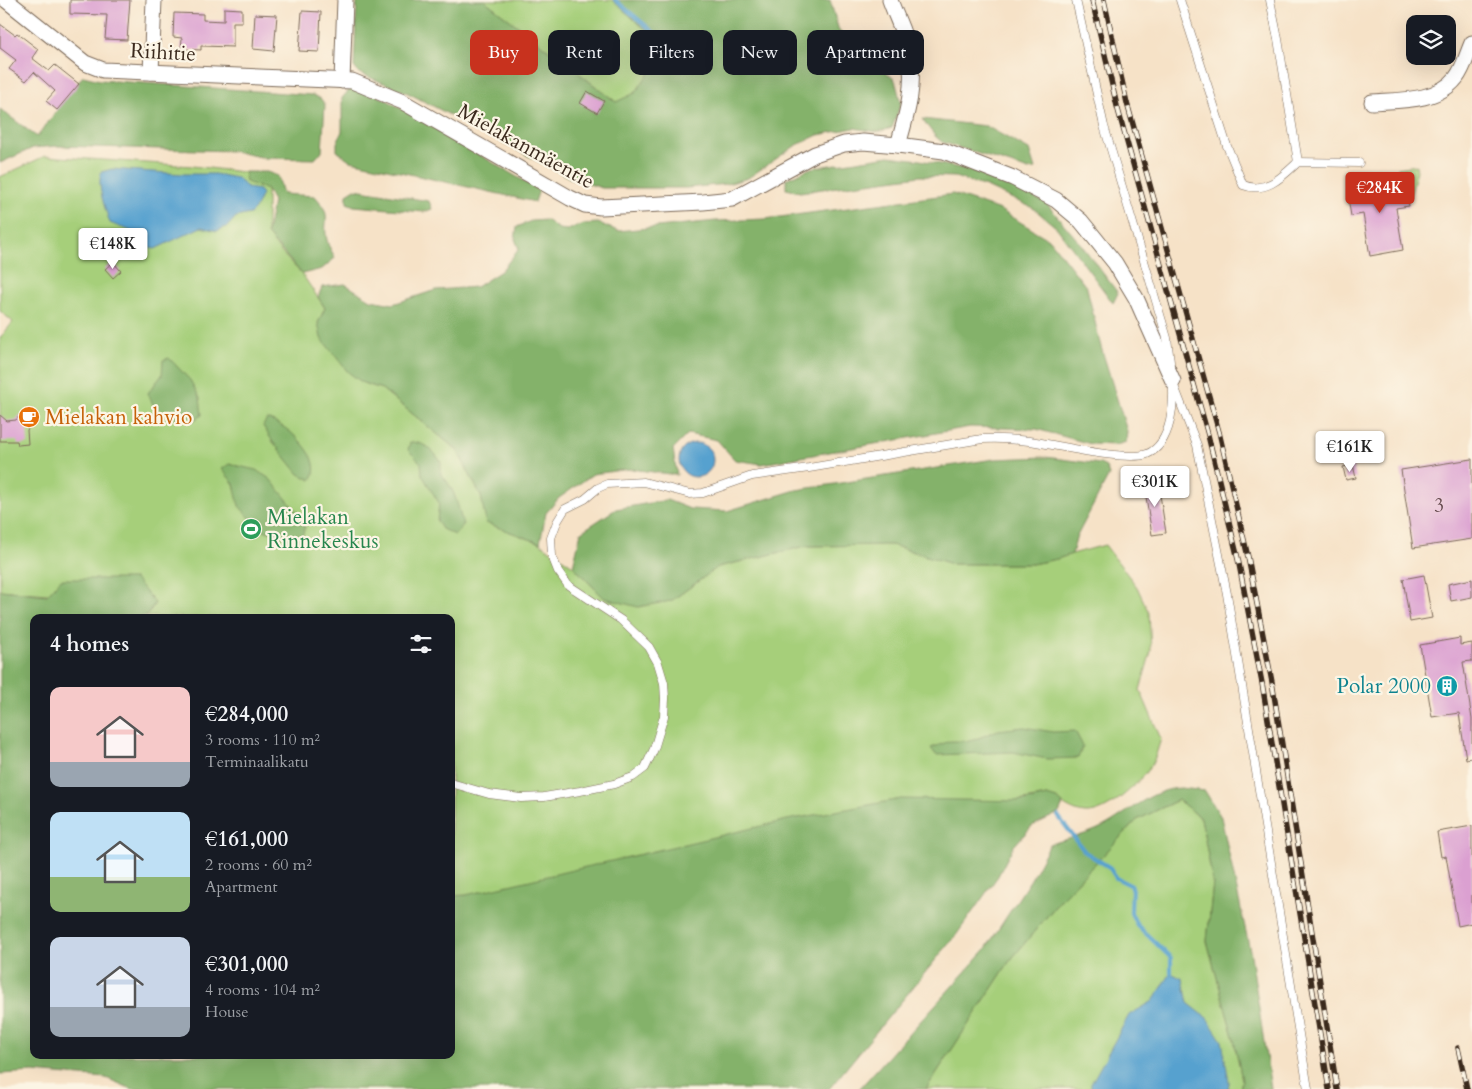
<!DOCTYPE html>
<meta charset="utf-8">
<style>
:root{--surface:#171b24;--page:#242831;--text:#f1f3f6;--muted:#9ea1a6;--accent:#c8321e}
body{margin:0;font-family:Cardo,serif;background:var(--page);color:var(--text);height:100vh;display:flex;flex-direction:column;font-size:19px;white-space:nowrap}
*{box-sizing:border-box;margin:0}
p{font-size:16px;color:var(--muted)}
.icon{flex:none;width:28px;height:28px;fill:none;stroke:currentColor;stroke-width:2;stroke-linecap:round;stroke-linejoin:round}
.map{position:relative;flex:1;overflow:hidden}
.side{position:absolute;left:30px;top:614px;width:425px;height:445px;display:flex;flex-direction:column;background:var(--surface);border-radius:10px;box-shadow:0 5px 20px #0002}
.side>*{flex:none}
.hud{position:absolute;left:470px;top:30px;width:475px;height:45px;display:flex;gap:10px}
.buttons{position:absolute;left:1406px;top:15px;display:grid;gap:10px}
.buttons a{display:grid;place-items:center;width:50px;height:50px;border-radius:10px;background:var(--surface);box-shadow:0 5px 20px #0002;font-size:25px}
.price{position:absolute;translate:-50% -42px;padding:0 11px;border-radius:5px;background:#fff;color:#222;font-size:16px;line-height:32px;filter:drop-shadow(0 1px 2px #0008)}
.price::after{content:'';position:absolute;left:50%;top:30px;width:15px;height:11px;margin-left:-8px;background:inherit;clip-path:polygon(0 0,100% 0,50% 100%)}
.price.active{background:var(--accent);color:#fff}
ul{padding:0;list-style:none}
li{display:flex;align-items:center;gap:15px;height:125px;padding:0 20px}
li span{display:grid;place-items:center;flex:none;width:140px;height:100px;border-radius:10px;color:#555}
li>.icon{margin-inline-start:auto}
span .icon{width:60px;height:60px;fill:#fffc;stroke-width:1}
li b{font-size:21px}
h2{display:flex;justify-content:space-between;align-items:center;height:60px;padding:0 20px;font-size:21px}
.tag{padding:0 18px;border-radius:10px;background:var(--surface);box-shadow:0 5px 20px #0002;font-size:18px;line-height:45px}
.tag.active{background:var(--accent);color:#fff}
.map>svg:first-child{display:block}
</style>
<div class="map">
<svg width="1472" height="1089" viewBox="0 0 1472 1089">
<rect width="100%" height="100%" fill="#fcf5e5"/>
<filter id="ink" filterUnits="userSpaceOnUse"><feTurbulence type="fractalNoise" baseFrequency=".02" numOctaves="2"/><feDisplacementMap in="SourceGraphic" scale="10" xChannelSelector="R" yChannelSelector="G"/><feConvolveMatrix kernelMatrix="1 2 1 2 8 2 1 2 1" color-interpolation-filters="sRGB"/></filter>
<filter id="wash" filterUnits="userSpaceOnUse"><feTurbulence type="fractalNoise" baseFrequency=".0096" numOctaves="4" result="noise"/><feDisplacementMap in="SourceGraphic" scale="20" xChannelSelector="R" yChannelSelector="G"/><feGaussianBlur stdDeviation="1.12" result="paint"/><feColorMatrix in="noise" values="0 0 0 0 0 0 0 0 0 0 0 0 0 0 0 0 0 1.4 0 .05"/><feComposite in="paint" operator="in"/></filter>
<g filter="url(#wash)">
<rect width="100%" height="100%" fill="#f6e2c7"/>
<g fill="#a6cf7a" stroke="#707c4c">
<path d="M484 0H612L667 48 635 94 616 102Z"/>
<path d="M45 156 192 166 267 175V234L281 252 302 274 325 308 318 323 363 383 382 389 457 450 481 496 487 523 540 543 573 566 604 598 671 601 718 567 806 546 892 545 952 564H1032L1057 559 1072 554 1105 545 1137 587 1149 613 1151 651 1140 690 1161 739C1158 747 1156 757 1152 764 1140 782 1108 815 1085 813 1071 812 1060 801 1047 796L469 895 451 897V618L146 617 155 603 0 590V338L13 322 0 311V177Z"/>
<path d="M1416 165 1417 171 1409 200 1407 188 1401 189 1398 168Z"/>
<path d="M1178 800 1201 818 1213 883 1207 941 1234 1040 1242 1080 1240 1089H1228L1229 1082 1115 1089H926L1009 962 1063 897 1137 820Z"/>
</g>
<g fill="#84b26a" stroke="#606e44">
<path d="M357 0H484L616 102 635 93 667 48 612 0H830L839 31 895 80 901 103 892 128 878 132 854 128 818 135 795 146 748 178 727 184 687 188H602L570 178 408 93 359 73 354 67Z"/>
<path d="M83 76 100 80 313 95 321 99 325 105 322 151 315 159 265 158 233 151 58 146 33 148 0 163V109L37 137Z"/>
<path d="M353 86 385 99 539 190 535 202 351 161 337 151V143L342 131V98Z"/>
<path d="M922 119 986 126 1029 150 1035 169 1028 170 1020 167 942 142 935 136Z"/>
<path d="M889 156 920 160 985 173 1046 203 1080 243 1118 293 1113 303 1057 228 1033 208 986 187 955 177 920 176 800 192 786 189V179L811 168Z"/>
<path d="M244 172H267L278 176 283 194 315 196C334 217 322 219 327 240 328 246 333 253 335 258L322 269 302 274 267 234 273 201 267 190 246 182Z"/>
<path d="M355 189 429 201 432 209 424 212 354 206 347 203V194Z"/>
<path d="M953 194 1000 210 1050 240 1087 288 1101 347 1127 431 1126 442 1116 445 1091 444 1036 429 970 427 762 464 735 460 717 440 688 434 673 449 677 475 630 469 593 474 559 498 546 513 540 543 486 523 481 496 457 450 382 389 363 383 348 372 321 338 318 323 325 308 318 297 322 287 345 284 371 300 393 304 436 290 476 287 501 271 519 249 515 239 517 227 531 221 546 220 559 229 567 230 584 224 598 223 618 231 716 221 765 219Z"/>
<path d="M169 358 190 380 200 398 202 415 193 421C168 416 158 421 148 393L162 375 163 360Z"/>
<path d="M267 419C272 421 279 424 285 428 299 438 324 462 311 480L299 474 273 442 263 426Z"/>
<path d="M410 442C425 442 433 450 441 462V475C455 487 458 507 463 525L455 535 442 529 437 521 439 503 422 475 421 463 408 450Z"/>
<path d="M1045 457 1100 464 1106 467 1109 475 1076 538 1072 554 1057 559 1032 564H952L892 545 806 546 718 567 671 601 638 607 604 598 573 566 581 532 616 509 667 500 690 509 727 511 796 490 994 459Z"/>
<path d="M229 464 256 470 270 479 299 514 305 527 301 539 293 542 279 535 260 529 239 506 234 484 222 469Z"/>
<path d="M61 579H135L155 603 146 617 34 618V1055H451V896L466 895 787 820 901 799 1024 801 1047 796 1057 799 1063 804 1059 813 1032 826 1013 847 998 876 957 934 829 1089H132L106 1078 33 1072 0 1074V590L47 595Z"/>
<path d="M1024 727 1053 732 1075 731 1083 746 1078 758 1047 759 1013 752 936 755 931 748 950 741H971L998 730Z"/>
<path d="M1181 788 1205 791 1221 817 1251 955 1271 1089H1240L1242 1080 1234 1040 1207 941 1213 883 1201 818 1178 800 1137 820 1063 897 1009 962 926 1089H859L985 950 1031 879 1050 844C1067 839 1086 835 1102 827 1128 814 1150 789 1181 788Z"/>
</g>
<g fill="#57a1cf" stroke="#496676">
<path d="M112 169 183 174H215L237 178 248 188 259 190 262 194 255 209 250 214 236 217 228 226 217 231 201 227 155 249 145 247C133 227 130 232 110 223 105 208 97 188 101 172Z"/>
<circle cx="696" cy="460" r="17"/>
<path d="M1171 973 1183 979 1188 1003 1207 1018 1222 1041 1229 1082 1228 1089H1091V1084L1129 1015 1153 1001Z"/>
</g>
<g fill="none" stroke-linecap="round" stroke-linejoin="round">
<g stroke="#57a1cf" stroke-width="4">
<path d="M615 0 678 52"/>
<path d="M1058 816 1085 852 1109 867 1116 878 1132 886 1131 913 1137 925 1171 958V973"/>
</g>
</g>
<g id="blocks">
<g fill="#dba0d1">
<path d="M70 0H130L127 40 105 39 107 15 70 14Z"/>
<path d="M224 8 242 9V22H233V47L201 46V50L181 49 182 38 173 37 174 13 203 14V20L224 21Z"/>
<path d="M302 11 321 12 319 52 299 51Z"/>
<path d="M255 14 277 15 274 51 253 49Z"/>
<path d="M0 24 15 35 17 33 38 49 32 58 49 71 55 65 79 84 57 110 46 101 55 91 34 72 26 81 9 69 16 60 0 48Z"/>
<path d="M587 91 604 101 597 113 580 103Z"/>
<path d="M1391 176 1394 191 1406 189 1409 206 1396 208 1403 250 1370 256 1363 214 1351 216 1348 198 1360 196 1357 182Z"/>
<path d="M113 262 121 271 113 278 105 269Z"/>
<path d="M0 415 7 421 16 420 20 415 33 422 27 430 28 444 18 445 17 441H0Z"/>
<path d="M1472 459V539L1413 548 1401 470Z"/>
<path d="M1353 465 1356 478 1346 480 1343 467Z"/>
<path d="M1158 482 1166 533 1152 535 1144 484Z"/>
<path d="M1424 575 1432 618 1410 622 1403 579Z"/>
<path d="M1472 579V597L1451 601 1448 584Z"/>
<path d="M1460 638V645L1472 643V661L1463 662 1472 719V758L1466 759 1459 713 1432 717 1420 645Z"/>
<path d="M1472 826V923L1458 926 1446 856 1441 857 1437 832Z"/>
</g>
</g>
</g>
<g filter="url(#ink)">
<use href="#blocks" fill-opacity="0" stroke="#7c6a59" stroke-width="1"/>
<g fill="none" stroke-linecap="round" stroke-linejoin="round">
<g stroke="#7c6a59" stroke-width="9">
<g id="lane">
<path d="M1076 0 1104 126 1167 338 1170 362"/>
<path d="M1180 0 1227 146 1243 185C1266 194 1282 177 1298 162L1359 163"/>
<path d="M1270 0 1278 39 1298 162"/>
<path d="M1174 386 1197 445 1227 594 1308 1089"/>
<path d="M451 783 489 794 521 798 544 797 580 791 614 784 633 777 645 768 654 749 664 716 665 699 664 683 658 663 649 647 621 620 568 585 558 571 552 556 551 538 557 522 565 509 585 499 598 488 607 484 644 482 690 494 703 493 752 476 809 468 982 439C998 438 1013 439 1029 441 1053 444 1126 462 1147 454 1172 444 1175 401 1172 378"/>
</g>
</g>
<g stroke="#7c6a59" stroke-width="17">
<g id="street">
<path d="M6 0 85 63 103 70 352 81 403 102 570 198 585 205 601 207 703 202 732 199 815 154 844 144 863 142 898 145 944 151 1013 178 1056 200 1081 221 1115 263 1136 298 1173 381"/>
<path d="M890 0C896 17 905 34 909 52 916 84 907 114 898 145"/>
<path d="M151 72 154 0"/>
<path d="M342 81 345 0"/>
<path d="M1372 102C1400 100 1437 102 1456 78 1464 68 1467 54 1472 43"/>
</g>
</g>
<use href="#lane" stroke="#fff" stroke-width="8"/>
<use href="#street" stroke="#fff" stroke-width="15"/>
<g stroke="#3b2a1e" stroke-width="5.5">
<g id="rail">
<path d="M1092 0 1117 106 1208 435 1238 559 1262 683 1329 1089"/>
<path d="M1104 0 1127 103 1219 432 1248 557 1272 682 1337 1089"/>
<path d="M1458 1048 1467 1089"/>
</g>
</g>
<use href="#rail" stroke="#fcf5e5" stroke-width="4" stroke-dasharray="11" stroke-linecap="butt"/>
</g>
</g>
<defs>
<g id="cafe-disc" transform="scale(1.125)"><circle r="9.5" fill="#e8710a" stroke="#fcf5e5"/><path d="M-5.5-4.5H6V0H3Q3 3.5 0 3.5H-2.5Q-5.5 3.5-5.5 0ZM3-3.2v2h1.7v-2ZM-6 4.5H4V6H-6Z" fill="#fff"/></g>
<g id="stadium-disc" transform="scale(1.125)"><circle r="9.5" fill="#2e9e5b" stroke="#fcf5e5"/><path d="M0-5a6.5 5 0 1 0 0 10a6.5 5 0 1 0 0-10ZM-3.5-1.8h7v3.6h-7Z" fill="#fff"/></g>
<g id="building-disc" transform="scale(1.125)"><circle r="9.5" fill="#0f9aa8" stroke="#fcf5e5"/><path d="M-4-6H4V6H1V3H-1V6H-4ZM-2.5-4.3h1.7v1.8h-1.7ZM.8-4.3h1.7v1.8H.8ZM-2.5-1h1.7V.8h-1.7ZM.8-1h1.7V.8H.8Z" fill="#fff"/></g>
</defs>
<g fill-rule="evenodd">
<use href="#cafe-disc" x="29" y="417"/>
<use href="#stadium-disc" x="251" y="529"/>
<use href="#building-disc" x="1447" y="686"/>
</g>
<g text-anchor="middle" stroke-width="4.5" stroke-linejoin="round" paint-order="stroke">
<g font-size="19" fill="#63484b">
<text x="1439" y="512">3</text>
</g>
<g font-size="21" fill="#3b2a1e" stroke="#fcf5e5">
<text transform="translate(163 52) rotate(3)" y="7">Riihitie</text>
<text transform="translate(526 146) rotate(29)" y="7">Mielakanmäentie</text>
</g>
<g font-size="21" fill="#c56008" stroke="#fcf5e5" text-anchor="start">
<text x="45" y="424">Mielakan kahvio</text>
</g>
<g font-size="21" fill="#27864d" stroke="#fcf5e5" text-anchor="start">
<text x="267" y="524">Mielakan<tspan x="267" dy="24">Rinnekeskus</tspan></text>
</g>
<g font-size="21" fill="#0d838f" stroke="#fcf5e5" text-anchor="end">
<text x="1431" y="693">Polar 2000</text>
</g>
</g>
</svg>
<div class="buttons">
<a><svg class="icon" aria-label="layers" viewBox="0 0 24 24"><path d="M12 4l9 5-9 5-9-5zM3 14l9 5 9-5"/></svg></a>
</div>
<b class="price active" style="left:1380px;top:214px">€284K</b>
<b class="price" style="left:113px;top:270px">€148K</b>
<b class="price" style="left:1350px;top:473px">€161K</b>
<b class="price" style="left:1155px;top:508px">€301K</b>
<div class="hud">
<a class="tag active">Buy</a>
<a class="tag">Rent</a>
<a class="tag">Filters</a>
<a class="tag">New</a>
<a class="tag">Apartment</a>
</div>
<section class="side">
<h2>4 homes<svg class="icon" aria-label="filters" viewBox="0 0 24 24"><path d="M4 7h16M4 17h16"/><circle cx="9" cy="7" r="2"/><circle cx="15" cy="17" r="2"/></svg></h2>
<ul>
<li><span style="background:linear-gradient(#f6c9c9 75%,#9aa5b1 0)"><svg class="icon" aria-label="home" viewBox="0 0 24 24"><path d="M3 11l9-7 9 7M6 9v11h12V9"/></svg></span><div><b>€284,000</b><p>3 rooms · 110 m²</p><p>Terminaalikatu</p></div></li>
<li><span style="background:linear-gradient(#bfe0f5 65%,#8fb573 0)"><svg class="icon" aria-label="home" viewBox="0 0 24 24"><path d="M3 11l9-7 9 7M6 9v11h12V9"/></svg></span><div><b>€161,000</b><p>2 rooms · 60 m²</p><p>Apartment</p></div></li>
<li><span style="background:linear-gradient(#c9d6e8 70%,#9aa5b1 0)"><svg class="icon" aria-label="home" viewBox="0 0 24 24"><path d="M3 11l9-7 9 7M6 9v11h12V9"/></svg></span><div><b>€301,000</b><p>4 rooms · 104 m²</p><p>House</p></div></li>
</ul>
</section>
</div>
